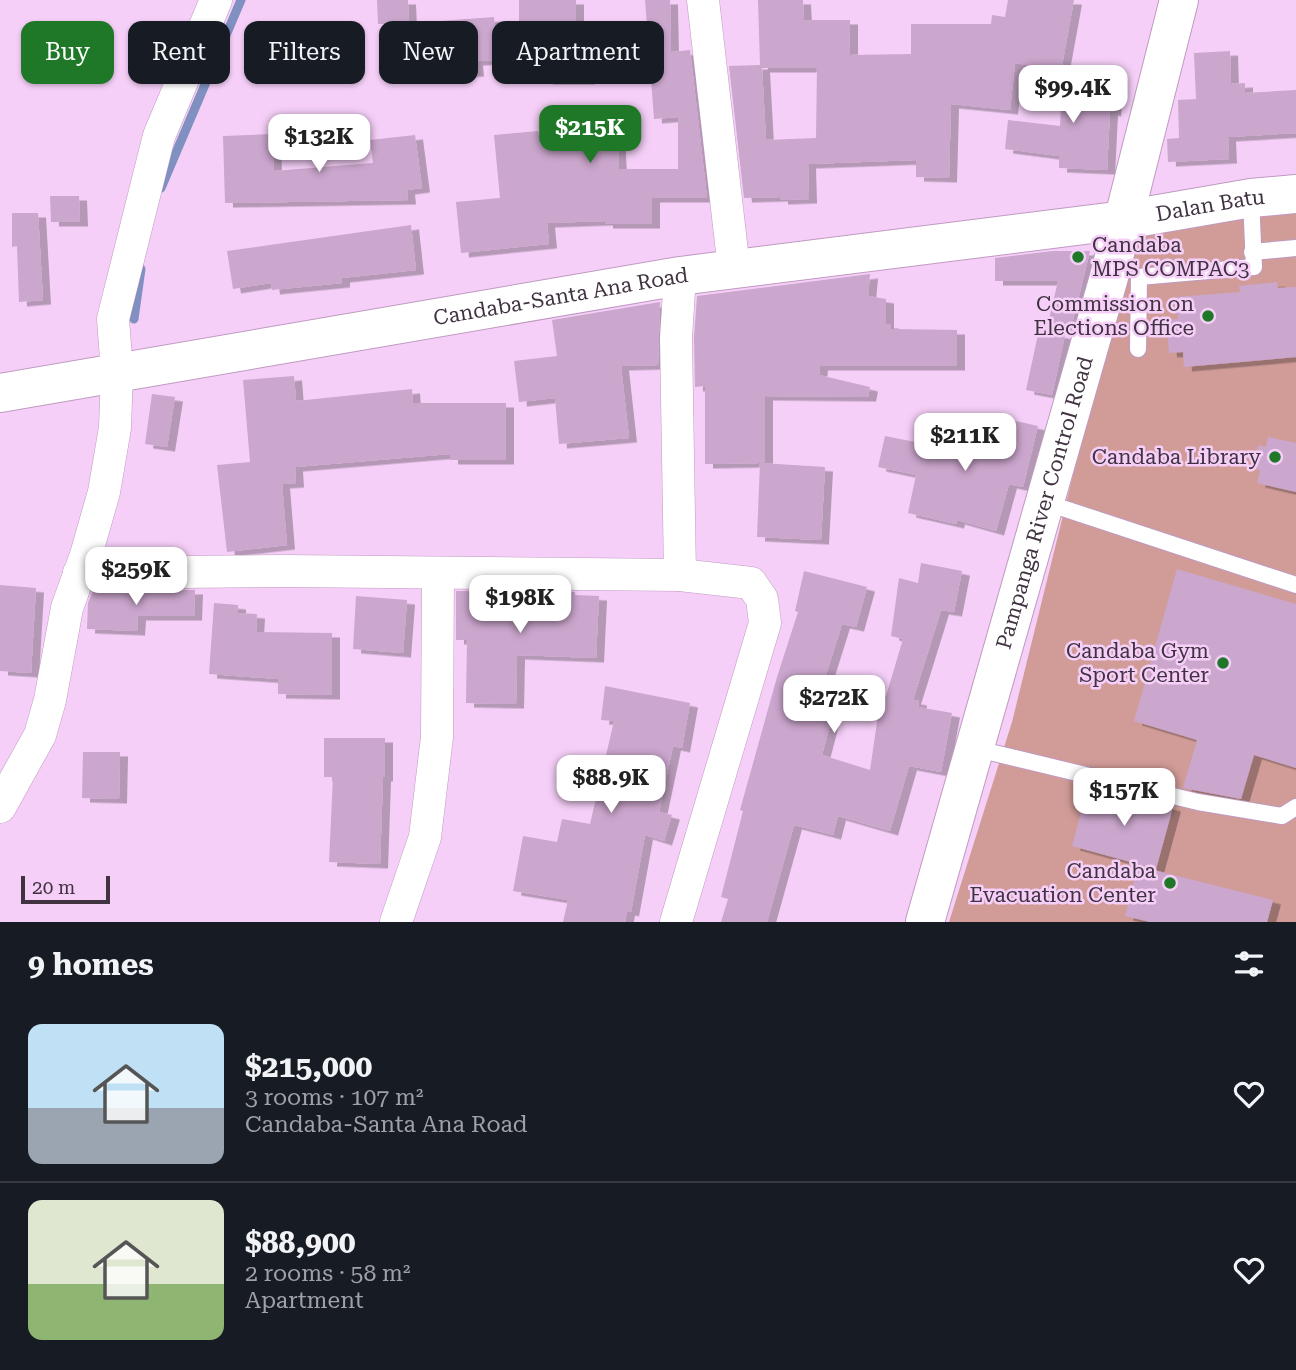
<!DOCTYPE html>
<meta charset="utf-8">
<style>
:root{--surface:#171b24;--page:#242831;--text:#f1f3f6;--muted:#9ea1a6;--line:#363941;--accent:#1e7827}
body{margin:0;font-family:"Roboto Serif",serif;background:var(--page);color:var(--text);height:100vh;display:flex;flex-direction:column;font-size:26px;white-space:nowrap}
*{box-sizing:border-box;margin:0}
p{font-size:23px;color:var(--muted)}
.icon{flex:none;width:38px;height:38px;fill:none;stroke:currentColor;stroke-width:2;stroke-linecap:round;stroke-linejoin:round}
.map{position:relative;height:922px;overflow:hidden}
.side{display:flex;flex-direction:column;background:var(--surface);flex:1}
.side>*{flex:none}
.hud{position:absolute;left:21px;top:21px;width:700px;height:63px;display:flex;gap:14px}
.scale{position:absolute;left:21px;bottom:18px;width:89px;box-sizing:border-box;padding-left:7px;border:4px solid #413242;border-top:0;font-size:19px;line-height:24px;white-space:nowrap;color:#413242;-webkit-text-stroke:5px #f5cff7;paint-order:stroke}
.price{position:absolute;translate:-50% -60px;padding:0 16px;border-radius:14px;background:#fff;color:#222;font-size:23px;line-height:46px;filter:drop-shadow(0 2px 4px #0008)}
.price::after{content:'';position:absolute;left:50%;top:42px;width:21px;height:16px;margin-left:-10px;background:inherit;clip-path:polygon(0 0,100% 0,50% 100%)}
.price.current{background:var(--accent);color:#fff}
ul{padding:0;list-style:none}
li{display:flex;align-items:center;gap:21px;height:175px;padding:0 28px}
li+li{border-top:2px solid var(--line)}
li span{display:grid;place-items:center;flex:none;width:196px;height:140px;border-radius:14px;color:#555}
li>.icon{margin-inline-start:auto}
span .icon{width:84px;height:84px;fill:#fffc;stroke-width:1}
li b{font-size:30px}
h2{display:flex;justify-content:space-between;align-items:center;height:84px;padding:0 28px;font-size:30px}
.chip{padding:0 24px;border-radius:14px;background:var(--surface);box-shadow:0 2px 5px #0004;font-size:24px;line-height:63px}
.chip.current{background:var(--accent);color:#fff}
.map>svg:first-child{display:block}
</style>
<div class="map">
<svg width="1296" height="922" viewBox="0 0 1296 922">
<defs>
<filter id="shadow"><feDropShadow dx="8" dy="4.5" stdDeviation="0" flood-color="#0004"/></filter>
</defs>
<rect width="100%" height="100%" fill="#f5cff7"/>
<path fill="#d19c98" d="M1296 202V922H949L1012 722 1091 402 1131 225Z"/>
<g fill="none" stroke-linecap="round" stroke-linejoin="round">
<g stroke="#7f90c1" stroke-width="9">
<path d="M161 188 241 0"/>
<path d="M134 319 141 269"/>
</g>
</g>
<g fill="#cba6cd" fill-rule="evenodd" filter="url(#shadow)">
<path d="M377 0H408L409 23 378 24Z"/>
<path d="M519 0H576V26H587V80H545V35H519Z"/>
<path d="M645 0H670L671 52 690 50 707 198H652V224H605V221L547 223 549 244 461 253 456 202 500 198 494 135 538 131 539 136 617 132 619 169H678V117L654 119Z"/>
<path d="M758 0H803L804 20H850V55L911 54V24H991L992 15 1005 17 1008 0H1074L1061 71 1015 63 1010 110 951 104 949 178 916 177V160L808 164 809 199 780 200V197L744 198 729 66 760 65ZM762 68H817L816 138 766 140Z"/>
<path d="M494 17 498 60 475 61 476 72 438 75V68L418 70 414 23Z"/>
<path d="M1230 51 1231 84 1245 83V93L1296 90V133L1228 137 1229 159 1168 162 1167 139 1179 138 1178 100 1196 99 1194 53Z"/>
<path d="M1063 71 1116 76 1113 112 1110 111 1107 170 1059 168V156L1005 149 1008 120 1060 126Z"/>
<path d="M273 134 274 171 373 163 370 140 415 135 422 188 407 190 408 200 225 203 223 136Z"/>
<path d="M50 196H79L80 222H51Z"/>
<path d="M12 213H38L43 300 19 302 17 246 12 247Z"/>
<path d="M411 225 416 270 342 278V283L272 290 271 283 233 289 227 251Z"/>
<path d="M1053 251H1090L1071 328 1048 323 1058 281H995V258Z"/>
<path d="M870 274 868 296 886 299V324H891V329L957 330V366H820L819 375 870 387 868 397 765 396V463H761L825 467 821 540 757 537 760 463 705 464V386L695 387 694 338 697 296Z"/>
<path d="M1277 282 1278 288 1296 287V357L1184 367 1183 352 1169 353 1166 320 1178 319 1176 297 1240 292 1239 286Z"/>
<path d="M660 302 658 365 621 366 629 438 559 444 555 398 519 402 514 361 557 356 552 320Z"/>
<path d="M1039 330 1065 335 1052 395 1026 390Z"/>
<path d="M294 376 296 401 412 389 413 403H506V460H450V454L295 467 296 483 282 484 287 545 227 552 217 465 250 462 243 380Z"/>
<path d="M152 394 175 397 167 447 145 444Z"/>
<path d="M985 414 1038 426 1023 487 1009 484 996 531 957 520 956 524 908 513 916 475 878 467 885 436 975 454Z"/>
<path d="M1268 437 1296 443V492L1257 483 1260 470 1252 468 1258 445 1266 447Z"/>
<path d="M921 563 962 571 954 612 941 610 913 700 919 701 918 707 952 713 941 772 909 766 890 831 838 816 833 835 794 825 767 922H721L728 899 721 897 743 811 740 810 777 677 798 612 795 611 804 571 867 587 856 627 842 624 819 697 836 702 822 755 870 770 881 695 886 696 903 639 891 636 899 578 918 583Z"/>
<path d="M1177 569 1296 604V768L1254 755 1241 799 1183 788 1197 740 1134 721Z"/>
<path d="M0 585 36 588 31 673 0 671Z"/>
<path d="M195 590 194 616H138L137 631 87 629 88 603 93 591Z"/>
<path d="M456 591 575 592V595L599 596 596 658 517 655 516 704 466 703 467 640H456Z"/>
<path d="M356 596 407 600 403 653 353 649Z"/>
<path d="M214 603 238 605V613L257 614 256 632 332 633V695L278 694V679L209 674Z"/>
<path d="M605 686 690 703 682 748 673 746 659 812 672 815 664 841 645 835 631 912 627 911 625 922H563L568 900 513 891 523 836 557 842 562 819 590 824 614 721 601 720Z"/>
<path d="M324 738H385V777H383L380 864 329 862 333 777H324Z"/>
<path d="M83 752H120L119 799 82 798Z"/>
<path d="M1101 789 1173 807 1156 869 1072 846 1083 805 1095 808Z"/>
<path d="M1138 866 1273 900 1267 922H1150L1125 916Z"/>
</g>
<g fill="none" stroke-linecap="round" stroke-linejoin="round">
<g stroke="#bf9ac1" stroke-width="18">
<g id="service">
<path d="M1252 252 1296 248"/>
<path d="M1138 349 1139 277 1254 267 1251 198"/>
<path d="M1044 502 1296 585"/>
<path d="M973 748 1198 802 1282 816 1296 807"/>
</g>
</g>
<g stroke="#bf9ac1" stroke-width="33">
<g id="minor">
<path d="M703 0 734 269"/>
<path d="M680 276 676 338 680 575"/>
<path d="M79 573 286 571 680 575 751 583 762 599 765 623 676 922"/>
<path d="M0 807 40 735 50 700 67 608 86 555 104 492 115 428 117 372 113 319 159 136 216 0"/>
<path d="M396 922 425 837 437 737 438 573"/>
</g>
</g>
<g stroke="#bf9ac1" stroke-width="40">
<g id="secondary">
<path id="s1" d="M925 922 1109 277 1179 0"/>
</g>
</g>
<g stroke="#bf9ac1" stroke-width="40">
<g id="primary">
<path id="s2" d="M0 393 680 276 1124 220 1251 198 1296 194"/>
</g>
</g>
<use href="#service" stroke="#fff" stroke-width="16"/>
<use href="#minor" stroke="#fff" stroke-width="32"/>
<use href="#secondary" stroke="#fff" stroke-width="38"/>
<use href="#primary" stroke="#fff" stroke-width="38"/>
</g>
<g fill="#1e7827" stroke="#f5cff7" stroke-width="2.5">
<circle cx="1078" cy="257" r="7"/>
<circle cx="1208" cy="316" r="7"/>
<circle cx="1275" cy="457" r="7"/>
<circle cx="1223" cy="663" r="7"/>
<circle cx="1170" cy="883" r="7"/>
</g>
<g text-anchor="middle" stroke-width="5" stroke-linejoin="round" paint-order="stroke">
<g font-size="21" fill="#413242" stroke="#f5cff7">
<text dy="7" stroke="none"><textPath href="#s2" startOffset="1225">Dalan Batu</textPath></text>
<text dy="7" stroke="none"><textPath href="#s2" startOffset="569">Candaba-Santa Ana Road</textPath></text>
<text dy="7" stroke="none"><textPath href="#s1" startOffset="436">Pampanga River Control Road</textPath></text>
</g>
<g font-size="21" fill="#413242" stroke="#f5cff7" text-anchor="end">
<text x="1092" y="252" text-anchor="start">Candaba<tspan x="1092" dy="24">MPS COMPAC3</tspan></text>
<text x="1194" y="311">Commission on<tspan x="1194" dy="24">Elections Office</tspan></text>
<text x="1261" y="464">Candaba Library</text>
<text x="1209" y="658">Candaba Gym<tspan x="1209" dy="24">Sport Center</tspan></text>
<text x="1156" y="878">Candaba<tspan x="1156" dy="24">Evacuation Center</tspan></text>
</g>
</g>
</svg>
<div class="scale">20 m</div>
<b class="price" style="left:1073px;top:125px">$99.4K</b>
<b class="price current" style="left:590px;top:165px">$215K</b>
<b class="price" style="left:319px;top:174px">$132K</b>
<b class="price" style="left:965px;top:473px">$211K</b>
<b class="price" style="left:136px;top:607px">$259K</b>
<b class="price" style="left:520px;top:635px">$198K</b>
<b class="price" style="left:834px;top:735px">$272K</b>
<b class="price" style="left:611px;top:815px">$88.9K</b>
<b class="price" style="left:1124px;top:828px">$157K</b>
<div class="hud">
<a class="chip current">Buy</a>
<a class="chip">Rent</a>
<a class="chip">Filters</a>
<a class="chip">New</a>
<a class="chip">Apartment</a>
</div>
</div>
<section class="side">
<h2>9 homes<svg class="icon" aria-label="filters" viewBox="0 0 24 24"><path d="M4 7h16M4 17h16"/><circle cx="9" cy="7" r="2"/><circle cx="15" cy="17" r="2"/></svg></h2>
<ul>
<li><span style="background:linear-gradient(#bfe0f5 60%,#9aa5b1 0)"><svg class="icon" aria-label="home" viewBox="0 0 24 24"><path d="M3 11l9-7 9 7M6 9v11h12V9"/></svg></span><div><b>$215,000</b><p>3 rooms · 107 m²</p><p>Candaba-Santa Ana Road</p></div><svg class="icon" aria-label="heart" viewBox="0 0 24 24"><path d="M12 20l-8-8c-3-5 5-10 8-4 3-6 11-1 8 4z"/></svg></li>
<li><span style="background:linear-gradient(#dfe7d0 60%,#8fb573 0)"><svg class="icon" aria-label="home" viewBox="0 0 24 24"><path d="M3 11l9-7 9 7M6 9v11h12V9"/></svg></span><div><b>$88,900</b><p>2 rooms · 58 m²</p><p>Apartment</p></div><svg class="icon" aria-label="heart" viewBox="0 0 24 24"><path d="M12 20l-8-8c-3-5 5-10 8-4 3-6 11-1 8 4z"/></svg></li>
</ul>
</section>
